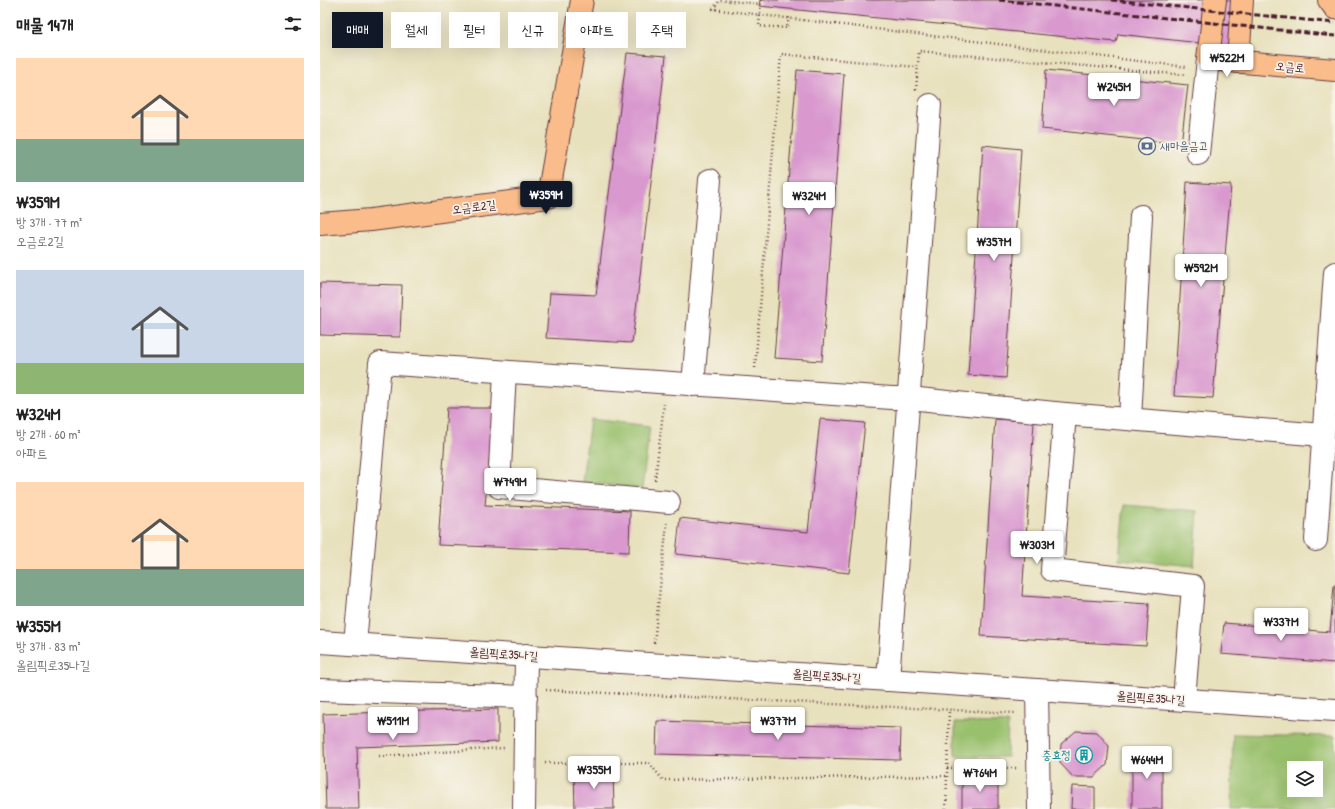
<!DOCTYPE html>
<html lang="ko">
<meta charset="utf-8">
<style>
:root{--surface:#fff;--page:#f6f6f6;--text:#222;--muted:#767676;--accent:#111827}
body{margin:0;font-family:"Patrick Hand","Poor Story",sans-serif;background:var(--page);color:var(--text);height:100vh;display:flex;flex-direction:column;font-size:15px;white-space:nowrap}
*{box-sizing:border-box;margin:0}
p{font-size:13px;color:var(--muted)}
.icon{flex:none;width:22px;height:22px;fill:none;stroke:currentColor;stroke-width:2;stroke-linecap:round;stroke-linejoin:round}
.map{position:relative;flex:1;overflow:hidden}
.side{display:flex;flex-direction:column;background:var(--surface);width:320px}
.side>*{flex:none}
.hud{position:absolute;left:12px;top:12px;width:380px;height:36px;display:flex;gap:8px}
.controls{position:absolute;left:967px;top:761px;display:grid;gap:8px}
.controls a{display:grid;place-items:center;width:36px;height:36px;border-radius:0px;background:var(--surface);box-shadow:0 4px 16px #0002;font-size:20px}
.price{position:absolute;translate:-50% -34px;padding:0 9px;border-radius:4px;background:#fff;color:#222;font-size:13px;line-height:26px;filter:drop-shadow(0 1px 2px #0008)}
.price::after{content:'';position:absolute;left:50%;top:24px;width:12px;height:9px;margin-left:-6px;background:inherit;clip-path:polygon(0 0,100% 0,50% 100%)}
.price.on{background:var(--accent);color:#fff}
ul{padding:0;list-style:none}
li{display:grid;align-content:center;gap:8px;height:212px;padding:0 16px}
li span{display:grid;place-items:center;height:124px;border-radius:0px;color:#555}
li>.icon{margin-inline-start:auto}
span .icon{width:72px;height:72px;fill:#fffc;stroke-width:1}
li b{font-size:17px}
h2{display:flex;justify-content:space-between;align-items:center;height:48px;padding:0 16px;font-size:17px}
.chip{padding:0 14px;border-radius:0px;background:var(--surface);box-shadow:0 4px 16px #0002;font-size:14px;line-height:36px}
.chip.on{background:var(--accent);color:#fff}
main{display:flex;flex:1;min-height:0}
.map>svg:first-child{display:block}
</style>
<main>
<section class="side">
<h2>매물 14개<svg class="icon" aria-label="filters" viewBox="0 0 24 24"><path d="M4 7h16M4 17h16"/><circle cx="9" cy="7" r="2"/><circle cx="15" cy="17" r="2"/></svg></h2>
<ul>
<li><span style="background:linear-gradient(#ffd9b3 65%,#7fa58c 0)"><svg class="icon" aria-label="home" viewBox="0 0 24 24"><path d="M3 11l9-7 9 7M6 9v11h12V9"/></svg></span><div><b>₩359M</b><p>방 3개 · 77 m²</p><p>오금로2길</p></div></li>
<li><span style="background:linear-gradient(#c9d6e8 75%,#8fb573 0)"><svg class="icon" aria-label="home" viewBox="0 0 24 24"><path d="M3 11l9-7 9 7M6 9v11h12V9"/></svg></span><div><b>₩324M</b><p>방 2개 · 60 m²</p><p>아파트</p></div></li>
<li><span style="background:linear-gradient(#ffd9b3 70%,#7fa58c 0)"><svg class="icon" aria-label="home" viewBox="0 0 24 24"><path d="M3 11l9-7 9 7M6 9v11h12V9"/></svg></span><div><b>₩355M</b><p>방 3개 · 83 m²</p><p>올림픽로35나길</p></div></li>
</ul>
</section>
<div class="map">
<svg width="1015" height="809" viewBox="0 0 1015 809">
<rect width="100%" height="100%" fill="#f7f3e8"/>
<filter id="ink" filterUnits="userSpaceOnUse"><feTurbulence type="fractalNoise" baseFrequency=".025" numOctaves="2"/><feDisplacementMap in="SourceGraphic" scale="8" xChannelSelector="R" yChannelSelector="G"/><feConvolveMatrix kernelMatrix="1 2 1 2 8 2 1 2 1" color-interpolation-filters="sRGB"/></filter>
<filter id="wash" filterUnits="userSpaceOnUse"><feTurbulence type="fractalNoise" baseFrequency=".012" numOctaves="4" result="noise"/><feDisplacementMap in="SourceGraphic" scale="16" xChannelSelector="R" yChannelSelector="G"/><feGaussianBlur stdDeviation="0.9" result="paint"/><feColorMatrix in="noise" values="0 0 0 0 0 0 0 0 0 0 0 0 0 0 0 0 0 1.4 0 .05"/><feComposite in="paint" operator="in"/></filter>
<g filter="url(#wash)">
<rect width="100%" height="100%" fill="#e8e1bd"/>
<g fill="#99c06c" stroke="#72704c" fill-rule="evenodd">
<path d="M270 419 330 426 322 489 262 482Z"/>
<path d="M804 505 878 511 874 566 799 559Z"/>
<path d="M635 722 688 723 687 757 635 756Z"/>
<path d="M913 734 1015 736V809H911ZM974 768H996V790H974Z"/>
</g>
<g id="blocks">
<g fill="#d999cf">
<path d="M440 0H931L926 48 798 34 796 42 439 6Z"/>
<path d="M307 53 346 56 312 343 226 338 230 293 276 295Z"/>
<path d="M477 70 524 74 502 361 454 358Z"/>
<path d="M726 70 868 85 861 144 722 129Z"/>
<path d="M663 145 701 149 686 378 648 375Z"/>
<path d="M867 182 911 185 893 398 854 396Z"/>
<path d="M0 283 82 285 80 337 0 335Z"/>
<path d="M127 408H174L165 505 310 511 309 552 118 545Z"/>
<path d="M500 419 545 423 529 573 356 554 360 518 488 532Z"/>
<path d="M675 419 714 422 702 596 829 604 826 646 661 636Z"/>
<path d="M1014 585H1015V663L901 654 904 623 1010 632Z"/>
<path d="M178 709V742L37 747 39 809H6L3 714Z"/>
<path d="M337 721 581 728 580 760 336 754Z"/>
<path d="M756 731 777 732 789 746 787 765 774 777H753L740 763 741 744Z"/>
<path d="M842 750V809H812V751Z"/>
<path d="M293 770 294 809H255L254 771Z"/>
<path d="M678 775V809H642V778Z"/>
<path d="M752 786 775 787V809H751Z"/>
</g>
</g>
</g>
<g filter="url(#ink)">
<use href="#blocks" fill-opacity="0" stroke="#623c41" stroke-width="1"/>
<g fill="none" stroke-linecap="round" stroke-linejoin="round">
<g stroke="#623c41" stroke-width="24">
<g id="minor">
<path d="M878 154 888 59"/>
<path d="M185 372 179 487 349 502"/>
<path d="M373 385 390 180"/>
<path d="M745 414 732 570 873 586 864 700"/>
<path d="M810 419 821 216"/>
<path d="M996 540 1015 273"/>
<path d="M0 642 1015 710"/>
<path d="M35 644 60 363 572 398H589L745 414 1003 435"/>
<path d="M568 680 610 105"/>
<path d="M0 690 206 697"/>
<path d="M717 690 719 809"/>
<path d="M204 809 206 655"/>
</g>
</g>
<g stroke="#623c41" stroke-width="24">
<g id="major">
<path d="M895 0 888 59 1015 70"/>
<path d="M1009 0 1015 8"/>
<path d="M918 62 922 0"/>
<path d="M0 224 51 220 228 197 262 0"/>
</g>
</g>
<g stroke="#623c41" stroke-width="2.5" stroke-dasharray="1 3" stroke-linecap="butt">
<path d="M441 0 439 26 467 28 469 17"/>
<path d="M392 9 867 67"/>
<path d="M393 9 400 0 441 4"/>
<path d="M596 90 599 51 866 75"/>
<path d="M435 368 461 54 597 67"/>
<path d="M335 480 344 404"/>
<path d="M334 643 347 523"/>
<path d="M226 690 696 713"/>
<path d="M59 756 184 748"/>
<path d="M225 763H329L343 780 627 776"/>
<path d="M627 768H698"/>
<path d="M626 809 629 710"/>
</g>
<use href="#minor" stroke="#fff" stroke-width="22"/>
<use href="#major" stroke="#f9bc8a" stroke-width="22"/>
<g stroke="#4a1f2b" stroke-width="3" stroke-dasharray="6 3" stroke-linecap="butt">
<path d="M679 0 1015 36"/>
<path d="M791 0 1015 23"/>
</g>
</g>
</g>
<defs>
<g id="bank-ring" transform="scale(0.9)"><circle r="9.5" fill="#f7f3e8" stroke="#5c6f8a" stroke-width="1.5"/><path d="M-6-4H6V4H-6ZM0-2.3a2.3 2.3 0 1 0 0 4.6a2.3 2.3 0 1 0 0-4.6Z" fill="#5c6f8a"/></g>
<g id="building-ring" transform="scale(0.9)"><circle r="9.5" fill="#f7f3e8" stroke="#0f9aa8" stroke-width="1.5"/><path d="M-4-6H4V6H1V3H-1V6H-4ZM-2.5-4.3h1.7v1.8h-1.7ZM.8-4.3h1.7v1.8H.8ZM-2.5-1h1.7V.8h-1.7ZM.8-1h1.7V.8H.8Z" fill="#0f9aa8"/></g>
</defs>
<g fill-rule="evenodd">
<use href="#bank-ring" x="827" y="146"/>
<use href="#building-ring" x="764" y="755"/>
</g>
<g text-anchor="middle" stroke-width="3.5" stroke-linejoin="round" paint-order="stroke">
<g font-size="12" fill="#4a1f2b" stroke="#f7f3e8">
<text transform="translate(970 67) rotate(5)" y="4">오금로</text>
<text transform="translate(154 207) rotate(-7)" y="4">오금로2길</text>
<text transform="translate(184 654) rotate(4)" y="4">올림픽로35나길</text>
<text transform="translate(507 676) rotate(4)" y="4">올림픽로35나길</text>
<text transform="translate(831 698) rotate(4)" y="4">올림픽로35나길</text>
</g>
<g font-size="12" fill="#4e5e75" stroke="#f7f3e8" text-anchor="start">
<text x="840" y="150">새마을금고</text>
</g>
<g font-size="12" fill="#0d838f" stroke="#f7f3e8" text-anchor="end">
<text x="751" y="759">충효정</text>
</g>
</g>
</svg>
<div class="controls">
<a><svg class="icon" aria-label="layers" viewBox="0 0 24 24"><path d="M12 4l9 5-9 5-9-5zM3 14l9 5 9-5"/></svg></a>
</div>
<b class="price" style="left:907px;top:78px">₩522M</b>
<b class="price" style="left:794px;top:107px">₩245M</b>
<b class="price on" style="left:226px;top:215px">₩359M</b>
<b class="price" style="left:489px;top:216px">₩324M</b>
<b class="price" style="left:674px;top:262px">₩357M</b>
<b class="price" style="left:881px;top:288px">₩592M</b>
<b class="price" style="left:190px;top:502px">₩749M</b>
<b class="price" style="left:717px;top:565px">₩303M</b>
<b class="price" style="left:961px;top:642px">₩337M</b>
<b class="price" style="left:73px;top:741px">₩511M</b>
<b class="price" style="left:458px;top:741px">₩377M</b>
<b class="price" style="left:827px;top:780px">₩644M</b>
<b class="price" style="left:274px;top:790px">₩355M</b>
<b class="price" style="left:660px;top:793px">₩764M</b>
<div class="hud">
<a class="chip on">매매</a>
<a class="chip">월세</a>
<a class="chip">필터</a>
<a class="chip">신규</a>
<a class="chip">아파트</a>
<a class="chip">주택</a>
</div>
</div>
</main>
